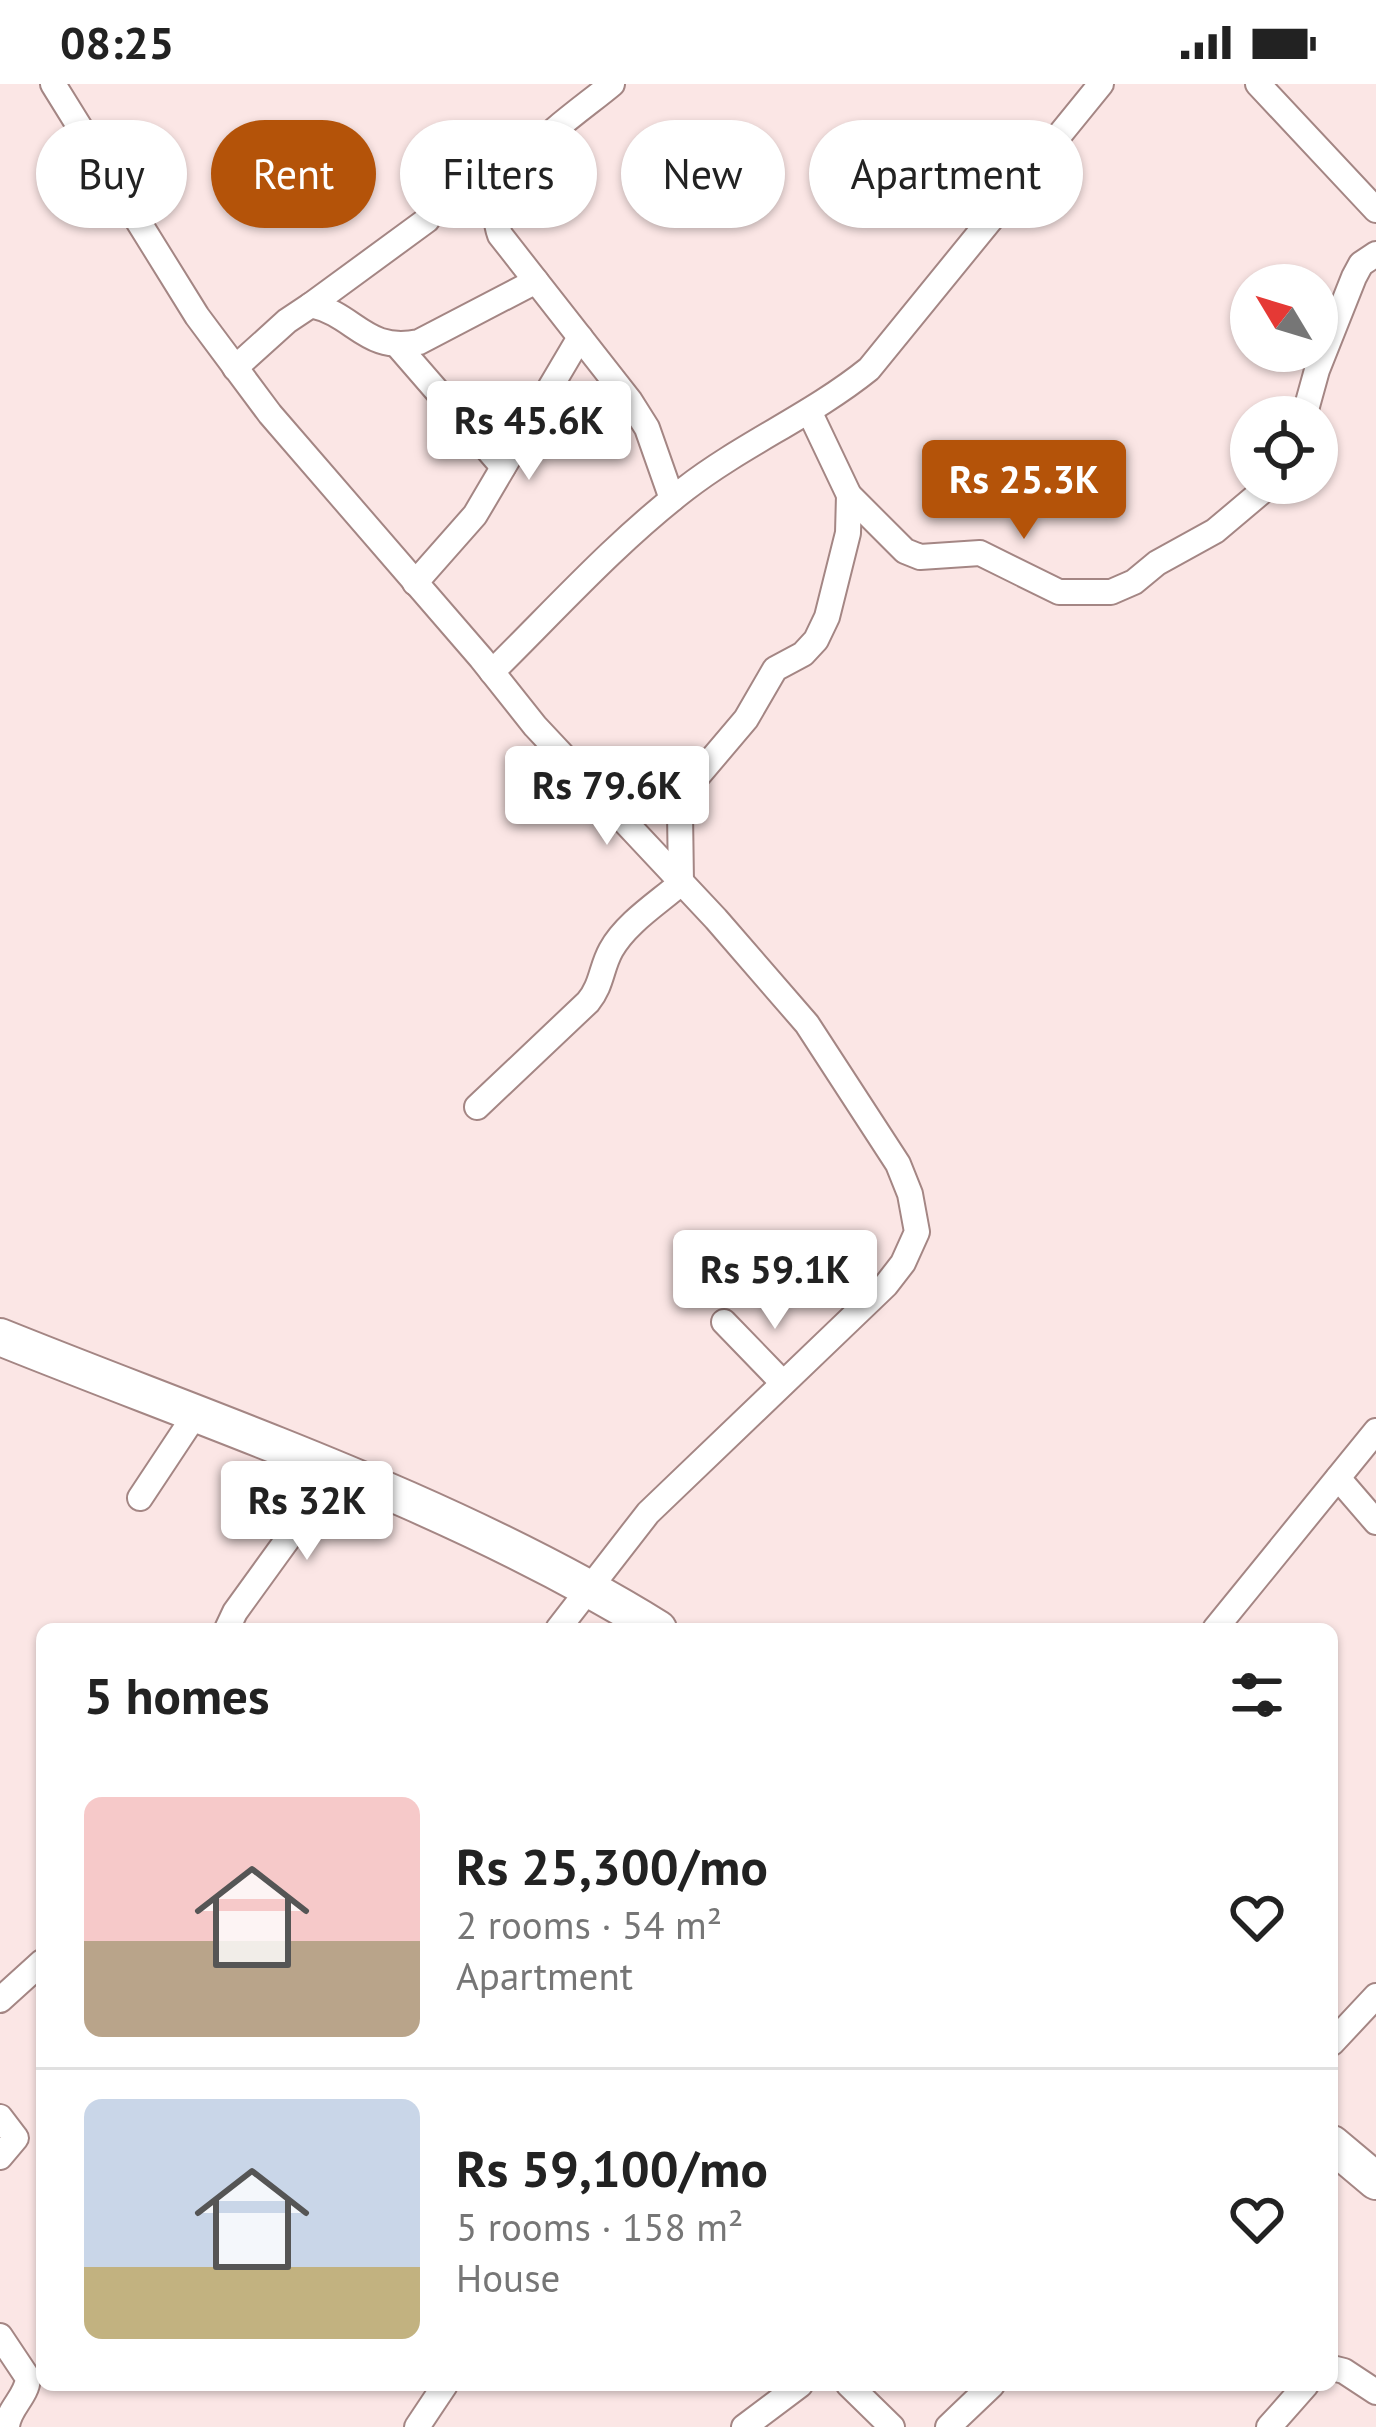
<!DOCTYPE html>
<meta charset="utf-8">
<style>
:root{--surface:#fff;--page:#f2f2f2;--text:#222;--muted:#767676;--line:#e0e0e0;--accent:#b45309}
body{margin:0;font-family:"PT Sans",sans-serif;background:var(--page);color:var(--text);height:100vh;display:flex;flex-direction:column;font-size:45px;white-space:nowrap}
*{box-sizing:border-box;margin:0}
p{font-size:39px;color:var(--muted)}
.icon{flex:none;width:66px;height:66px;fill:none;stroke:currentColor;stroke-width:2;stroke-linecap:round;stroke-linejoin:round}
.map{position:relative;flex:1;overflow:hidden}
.sheet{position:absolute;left:36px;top:1539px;width:1302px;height:768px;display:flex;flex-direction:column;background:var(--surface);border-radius:18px;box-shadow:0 3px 9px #0004}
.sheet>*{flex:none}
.hud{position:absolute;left:36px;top:36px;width:1305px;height:108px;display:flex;gap:24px}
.needle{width:78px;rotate:308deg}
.fabs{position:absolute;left:1230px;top:180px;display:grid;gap:24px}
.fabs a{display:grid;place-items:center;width:108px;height:108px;border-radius:50%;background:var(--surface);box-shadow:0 3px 9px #0004;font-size:60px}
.price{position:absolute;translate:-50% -102px;padding:0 27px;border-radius:12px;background:#fff;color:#222;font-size:39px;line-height:78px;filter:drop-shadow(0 3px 6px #0008)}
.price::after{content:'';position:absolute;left:50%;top:72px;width:36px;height:27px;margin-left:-18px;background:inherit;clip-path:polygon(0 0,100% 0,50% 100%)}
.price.selected{background:var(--accent);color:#fff}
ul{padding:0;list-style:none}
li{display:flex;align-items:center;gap:36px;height:300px;padding:0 48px}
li+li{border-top:3px solid var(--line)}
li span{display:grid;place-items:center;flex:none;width:336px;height:240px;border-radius:18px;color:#555}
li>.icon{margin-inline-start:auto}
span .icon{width:144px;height:144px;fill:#fffc;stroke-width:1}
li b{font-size:51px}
h2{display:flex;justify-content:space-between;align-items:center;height:144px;padding:0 48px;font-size:51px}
.chip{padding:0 42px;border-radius:54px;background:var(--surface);box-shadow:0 3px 9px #0004;font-size:42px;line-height:108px}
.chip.selected{background:var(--accent);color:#fff}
.status{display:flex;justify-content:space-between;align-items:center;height:84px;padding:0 60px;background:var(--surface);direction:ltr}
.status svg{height:33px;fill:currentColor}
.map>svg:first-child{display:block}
</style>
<div class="status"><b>08:25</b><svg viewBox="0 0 49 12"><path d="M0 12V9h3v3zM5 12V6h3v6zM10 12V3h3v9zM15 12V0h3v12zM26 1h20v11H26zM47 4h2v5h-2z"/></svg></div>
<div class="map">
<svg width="1376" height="2343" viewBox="0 0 1376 2343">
<rect width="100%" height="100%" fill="#fbe6e5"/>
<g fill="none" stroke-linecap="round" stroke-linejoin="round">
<g stroke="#a48684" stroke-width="28">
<g id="minor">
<path d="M53 0 197 232 270 330 481 574 535 642 716 835 807 940 898 1080 910 1110 917 1148 903 1179 886 1201 648 1429 558 1545"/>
<path d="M612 0C573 33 478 92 500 151L630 317 647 344 672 415"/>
<path d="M1258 0 1376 126"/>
<path d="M311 221 427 136"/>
<path d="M398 262 503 383"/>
<path d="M235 284 287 237 311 221C356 231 365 269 419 258L536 197"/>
<path d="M809 327 849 411 905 467 920 473 980 469 1059 508H1111L1134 498 1157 479 1215 447 1272 399"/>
<path d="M1304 333 1317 286 1354 193 1361 180 1376 170"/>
<path d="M415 499 475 431 580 253"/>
<path d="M492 588C555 526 615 459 685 405 743 360 812 331 869 285L1101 0"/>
<path d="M477 1023 588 918C602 901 601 884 611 866 626 839 658 819 681 799L680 729 685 707 746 635 775 585 803 570 816 556 827 533 848 449 849 411"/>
<path d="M724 1238 783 1299"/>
<path d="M1338 1394 1376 1438"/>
<path d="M140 1414 195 1331"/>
<path d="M227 1545 235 1528 337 1387"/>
<path d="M1215 1545 1376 1347"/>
<path d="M0 1916 42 1878"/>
<path d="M1332 1959 1376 1912"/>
<path d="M0 2033 16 2054 0 2073"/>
<path d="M0 2252 28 2294C27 2313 8 2324 7 2343"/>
<path d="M1332 2284 1344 2287 1376 2308"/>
<path d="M849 2301 892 2343"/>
<path d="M417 2343 445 2301"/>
<path d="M744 2343 800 2301"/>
<path d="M948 2343 992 2301"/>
<path d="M1269 2343 1306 2301"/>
</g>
</g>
<g stroke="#a48684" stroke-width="40">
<g id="highway">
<path d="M0 1253C221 1342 454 1419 658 1545"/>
<path d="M1332 2060 1376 2097"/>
</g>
</g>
<use href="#minor" stroke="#fff" stroke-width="24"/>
<use href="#highway" stroke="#fff" stroke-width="36"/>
</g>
</svg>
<div class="fabs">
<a><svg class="needle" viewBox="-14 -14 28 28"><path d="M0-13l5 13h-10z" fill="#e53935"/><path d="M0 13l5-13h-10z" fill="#767676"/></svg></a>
<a><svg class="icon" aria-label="locate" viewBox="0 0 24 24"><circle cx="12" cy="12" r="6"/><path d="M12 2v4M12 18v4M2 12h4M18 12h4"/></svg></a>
</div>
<b class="price" style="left:529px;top:399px">Rs 45.6K</b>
<b class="price selected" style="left:1024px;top:458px">Rs 25.3K</b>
<b class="price" style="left:607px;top:764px">Rs 79.6K</b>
<b class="price" style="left:775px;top:1248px">Rs 59.1K</b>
<b class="price" style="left:307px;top:1479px">Rs 32K</b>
<div class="hud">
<a class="chip">Buy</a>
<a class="chip selected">Rent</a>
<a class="chip">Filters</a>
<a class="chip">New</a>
<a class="chip">Apartment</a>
</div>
<section class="sheet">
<h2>5 homes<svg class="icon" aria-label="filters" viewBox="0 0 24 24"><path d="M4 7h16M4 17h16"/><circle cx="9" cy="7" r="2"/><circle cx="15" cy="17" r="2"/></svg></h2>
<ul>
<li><span style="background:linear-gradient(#f6c9c9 60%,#b9a48a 0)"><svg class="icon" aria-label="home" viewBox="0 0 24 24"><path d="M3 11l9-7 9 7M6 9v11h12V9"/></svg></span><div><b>Rs 25,300/mo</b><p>2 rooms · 54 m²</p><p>Apartment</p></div><svg class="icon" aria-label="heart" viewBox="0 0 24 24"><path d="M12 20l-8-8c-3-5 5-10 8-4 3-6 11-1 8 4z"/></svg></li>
<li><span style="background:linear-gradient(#c9d6e8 70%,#c2b280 0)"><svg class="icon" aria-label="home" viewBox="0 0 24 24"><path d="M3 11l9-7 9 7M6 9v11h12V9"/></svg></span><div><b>Rs 59,100/mo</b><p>5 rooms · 158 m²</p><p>House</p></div><svg class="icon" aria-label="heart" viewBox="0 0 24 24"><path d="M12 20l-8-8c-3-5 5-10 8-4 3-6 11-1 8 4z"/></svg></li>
</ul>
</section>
</div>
